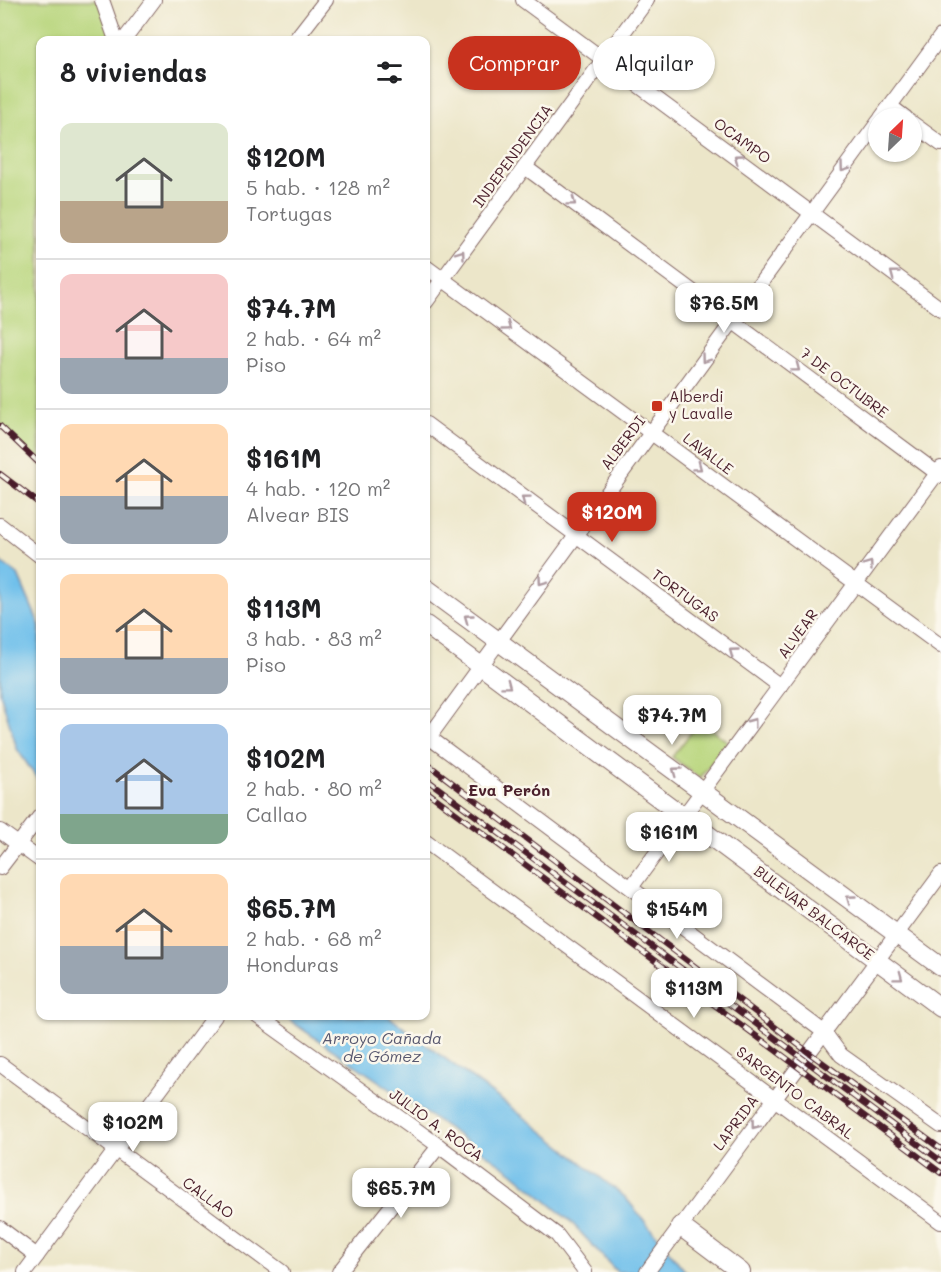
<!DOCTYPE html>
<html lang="es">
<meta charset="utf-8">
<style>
:root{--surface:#fff;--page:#f2f2f2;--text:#202124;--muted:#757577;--line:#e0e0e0;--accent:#c8321e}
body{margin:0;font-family:Mali,sans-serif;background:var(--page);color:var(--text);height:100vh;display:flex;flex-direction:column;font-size:22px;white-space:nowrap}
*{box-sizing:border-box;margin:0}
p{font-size:20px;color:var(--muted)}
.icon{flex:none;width:33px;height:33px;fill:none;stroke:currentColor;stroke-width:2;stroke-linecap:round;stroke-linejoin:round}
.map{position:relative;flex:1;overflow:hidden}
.details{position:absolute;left:36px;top:36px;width:394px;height:984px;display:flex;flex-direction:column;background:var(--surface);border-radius:12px;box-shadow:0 2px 4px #0004}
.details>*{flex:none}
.top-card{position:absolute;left:448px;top:36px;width:402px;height:54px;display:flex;gap:12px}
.needle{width:39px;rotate:25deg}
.fabs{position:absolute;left:868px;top:108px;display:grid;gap:12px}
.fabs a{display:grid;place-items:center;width:54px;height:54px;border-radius:50%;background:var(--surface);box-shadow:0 2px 4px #0004;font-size:30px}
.price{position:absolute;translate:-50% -51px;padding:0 14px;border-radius:12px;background:#fff;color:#222;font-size:20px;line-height:39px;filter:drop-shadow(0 2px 3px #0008)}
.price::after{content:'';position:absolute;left:50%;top:36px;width:18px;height:14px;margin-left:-9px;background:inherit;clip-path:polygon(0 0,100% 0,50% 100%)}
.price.active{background:var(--accent);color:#fff}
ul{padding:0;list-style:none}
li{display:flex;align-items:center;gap:18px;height:150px;padding:0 24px}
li+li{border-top:2px solid var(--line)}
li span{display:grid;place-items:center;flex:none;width:168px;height:120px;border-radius:12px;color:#555}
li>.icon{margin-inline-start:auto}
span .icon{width:72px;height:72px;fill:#fffc;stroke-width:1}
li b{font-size:26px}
h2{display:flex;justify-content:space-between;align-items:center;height:72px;padding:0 24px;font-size:26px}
.tag{padding:0 21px;border-radius:27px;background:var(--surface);box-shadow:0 2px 4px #0004;font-size:21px;line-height:54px}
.tag.active{background:var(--accent);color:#fff}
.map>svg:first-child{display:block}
</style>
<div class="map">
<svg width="941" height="1272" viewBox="0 0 941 1272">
<rect width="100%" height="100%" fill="#fbf7ec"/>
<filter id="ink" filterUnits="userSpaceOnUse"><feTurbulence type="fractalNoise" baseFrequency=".0167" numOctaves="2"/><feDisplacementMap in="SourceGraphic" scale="12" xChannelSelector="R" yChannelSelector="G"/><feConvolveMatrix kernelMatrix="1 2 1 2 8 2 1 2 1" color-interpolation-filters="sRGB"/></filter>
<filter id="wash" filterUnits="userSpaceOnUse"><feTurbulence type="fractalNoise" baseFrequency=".008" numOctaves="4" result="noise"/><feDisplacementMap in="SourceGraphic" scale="24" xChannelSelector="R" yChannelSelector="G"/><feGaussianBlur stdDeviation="1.35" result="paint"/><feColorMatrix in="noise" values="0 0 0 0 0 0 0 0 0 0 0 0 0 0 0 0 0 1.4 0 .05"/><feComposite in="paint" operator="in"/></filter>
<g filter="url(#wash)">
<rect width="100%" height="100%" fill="#ece6c9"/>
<g fill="#b8d57c" stroke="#817a54" stroke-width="1.5">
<path d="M0 0H102L116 40H40V464L0 426Z"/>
<path d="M700 721 728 742 700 778 672 757Z"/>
</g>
<g fill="#70c0eb" stroke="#5d708b" stroke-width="1.5">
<path d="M0 561 18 575 40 626V783L17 749 0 693Z"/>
<path d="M283 1016H388L532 1123 625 1197 686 1272H617L571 1222 512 1172Z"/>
</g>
</g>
<g filter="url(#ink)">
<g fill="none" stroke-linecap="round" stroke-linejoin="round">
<g stroke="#836562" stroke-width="16">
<g id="minor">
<path d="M102 0 116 40"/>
<path d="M523 0 941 309"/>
<path d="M124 40 154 0"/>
<path d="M295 40 326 0"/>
<path d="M890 106 906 118"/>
<path d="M881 118 941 36"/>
<path d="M912 123 941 144"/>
<path d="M525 167 941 476"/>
<path d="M426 267 941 646"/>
<path d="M426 302 647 0"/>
<path d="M426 424 780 686"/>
<path d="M0 525 40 556"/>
<path d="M426 735 824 1032 841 1055 941 1126"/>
<path d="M429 737 879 121"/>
<path d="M0 831 40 860"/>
<path d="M426 842 941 1222"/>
<path d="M0 868 40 816"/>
<path d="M632 886 941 468"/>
<path d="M257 1016 439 1146 557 1235 585 1272"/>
<path d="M0 1064 282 1272"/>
<path d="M0 1228 37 1256"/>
<path d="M25 1272 215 1016"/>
<path d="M339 1272 439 1146"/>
<path d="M647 1272 941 874"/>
</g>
</g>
<g stroke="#836562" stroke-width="20">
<g id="secondary">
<path d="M426 588 941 967"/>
<path d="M426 625 941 1008"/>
<path d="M680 1226 741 1272"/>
</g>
</g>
<use href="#minor" stroke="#fff" stroke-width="14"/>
<use href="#secondary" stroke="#fff" stroke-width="18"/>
<g stroke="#4a1f2b" stroke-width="6">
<g id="rail">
<path d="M0 426 40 464"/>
<path d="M0 474 40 504"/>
<path d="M426 763 808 1052 941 1149"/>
<path d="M426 779 941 1161"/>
<path d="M426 791 941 1173"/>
</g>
</g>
<use href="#rail" stroke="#fbf7ec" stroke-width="4" stroke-dasharray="11" stroke-linecap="butt"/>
</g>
<defs><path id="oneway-chevron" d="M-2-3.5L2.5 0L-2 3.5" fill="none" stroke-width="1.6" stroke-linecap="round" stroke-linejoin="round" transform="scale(1.5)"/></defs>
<g stroke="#ae9aa0">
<use href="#oneway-chevron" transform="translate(738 158) rotate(-144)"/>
<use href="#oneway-chevron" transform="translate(844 168) rotate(126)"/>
<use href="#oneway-chevron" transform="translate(572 202) rotate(37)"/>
<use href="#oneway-chevron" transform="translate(461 254) rotate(-54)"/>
<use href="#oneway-chevron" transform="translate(894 274) rotate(-143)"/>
<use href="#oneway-chevron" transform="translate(507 327) rotate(36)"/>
<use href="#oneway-chevron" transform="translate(705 359) rotate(126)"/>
<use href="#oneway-chevron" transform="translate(796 368) rotate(37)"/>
<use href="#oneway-chevron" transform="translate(698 467) rotate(37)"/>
<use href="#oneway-chevron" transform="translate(525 499) rotate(-143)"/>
<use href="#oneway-chevron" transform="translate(869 565) rotate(-54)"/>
<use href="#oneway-chevron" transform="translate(542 581) rotate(126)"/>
<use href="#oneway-chevron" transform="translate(468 618) rotate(-144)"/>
<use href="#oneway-chevron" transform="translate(733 652) rotate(-144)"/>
<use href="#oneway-chevron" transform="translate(507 685) rotate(37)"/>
<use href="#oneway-chevron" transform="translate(753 722) rotate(-53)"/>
<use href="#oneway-chevron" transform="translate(676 771) rotate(-144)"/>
<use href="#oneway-chevron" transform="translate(850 899) rotate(-144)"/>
<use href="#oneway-chevron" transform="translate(899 977) rotate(37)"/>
<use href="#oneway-chevron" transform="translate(755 1125) rotate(127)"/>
</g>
</g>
<rect fill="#c8321e" stroke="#fbf7ec" stroke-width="2" x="651" y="400" width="12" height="12" rx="3"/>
<g text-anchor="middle" stroke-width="5" stroke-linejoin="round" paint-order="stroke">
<g font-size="15" fill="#4a1f2b" stroke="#fbf7ec">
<text transform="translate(742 141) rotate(36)" y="5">OCAMPO</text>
<text transform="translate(513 156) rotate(-54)" y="5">INDEPENDENCIA</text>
<text transform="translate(844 383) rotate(37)" y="5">7 DE OCTUBRE</text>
<text transform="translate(623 443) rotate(-53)" y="5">ALBERDI</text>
<text transform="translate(708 454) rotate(37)" y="5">LAVALLE</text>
<text transform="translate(685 596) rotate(36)" y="5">TORTUGAS</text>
<text transform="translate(798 634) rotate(-54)" y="5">ALVEAR</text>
<text transform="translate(814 913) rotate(37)" y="5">BULEVAR BALCARCE</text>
<text transform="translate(795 1093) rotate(37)" y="5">SARGENTO CABRAL</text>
<text transform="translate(736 1123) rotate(-53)" y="5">LAPRIDA</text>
<text transform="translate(436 1125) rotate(36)" y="5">JULIO A. ROCA</text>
<text transform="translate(208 1198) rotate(36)" y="5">CALLAO</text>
</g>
<g font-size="15" fill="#4a1f2b" stroke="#fbf7ec" text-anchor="start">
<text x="669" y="402">Alberdi<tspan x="669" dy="17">y Lavalle</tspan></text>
</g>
<g font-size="16" font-weight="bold" fill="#4a1f2b" stroke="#fbf7ec">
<text x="509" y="796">Eva Perón</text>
</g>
<g font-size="16" font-style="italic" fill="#57576e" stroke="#fbf7ec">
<text x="382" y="1044">Arroyo Cañada<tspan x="382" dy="18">de Gómez</tspan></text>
</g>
</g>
</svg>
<div class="fabs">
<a><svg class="needle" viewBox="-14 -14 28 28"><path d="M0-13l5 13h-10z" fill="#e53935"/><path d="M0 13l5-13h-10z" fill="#757577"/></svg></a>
</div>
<b class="price" style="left:724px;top:334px">$76.5M</b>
<b class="price active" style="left:612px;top:543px">$120M</b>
<b class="price" style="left:672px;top:746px">$74.7M</b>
<b class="price" style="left:669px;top:863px">$161M</b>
<b class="price" style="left:677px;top:940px">$154M</b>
<b class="price" style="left:694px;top:1019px">$113M</b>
<b class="price" style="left:133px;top:1153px">$102M</b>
<b class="price" style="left:401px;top:1219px">$65.7M</b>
<div class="top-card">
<a class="tag active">Comprar</a>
<a class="tag">Alquilar</a>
</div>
<section class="details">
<h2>8 viviendas<svg class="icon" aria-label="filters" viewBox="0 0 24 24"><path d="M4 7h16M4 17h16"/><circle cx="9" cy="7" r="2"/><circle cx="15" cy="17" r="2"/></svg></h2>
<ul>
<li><span style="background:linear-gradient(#dfe7d0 65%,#b9a48a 0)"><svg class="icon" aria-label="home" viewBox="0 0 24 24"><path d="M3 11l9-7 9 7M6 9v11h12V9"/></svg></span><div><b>$120M</b><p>5 hab. · 128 m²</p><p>Tortugas</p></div></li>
<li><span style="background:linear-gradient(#f6c9c9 70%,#9aa5b1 0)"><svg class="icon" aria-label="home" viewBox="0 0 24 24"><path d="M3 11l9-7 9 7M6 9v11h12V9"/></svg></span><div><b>$74.7M</b><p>2 hab. · 64 m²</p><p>Piso</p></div></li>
<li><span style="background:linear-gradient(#ffd9b3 60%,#9aa5b1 0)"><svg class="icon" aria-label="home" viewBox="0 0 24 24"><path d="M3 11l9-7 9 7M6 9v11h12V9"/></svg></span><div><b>$161M</b><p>4 hab. · 120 m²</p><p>Alvear BIS</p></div></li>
<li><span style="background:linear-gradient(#ffd9b3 70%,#9aa5b1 0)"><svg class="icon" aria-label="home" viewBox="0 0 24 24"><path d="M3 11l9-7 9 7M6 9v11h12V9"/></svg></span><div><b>$113M</b><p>3 hab. · 83 m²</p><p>Piso</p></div></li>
<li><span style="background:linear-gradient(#a9c7e8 75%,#7fa58c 0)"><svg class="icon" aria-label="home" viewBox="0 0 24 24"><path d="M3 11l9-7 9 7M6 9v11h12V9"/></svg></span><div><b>$102M</b><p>2 hab. · 80 m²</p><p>Callao</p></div></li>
<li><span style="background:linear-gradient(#ffd9b3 60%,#9aa5b1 0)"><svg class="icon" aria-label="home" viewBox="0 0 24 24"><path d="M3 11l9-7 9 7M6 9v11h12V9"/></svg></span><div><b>$65.7M</b><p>2 hab. · 68 m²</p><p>Honduras</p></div></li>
</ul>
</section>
</div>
